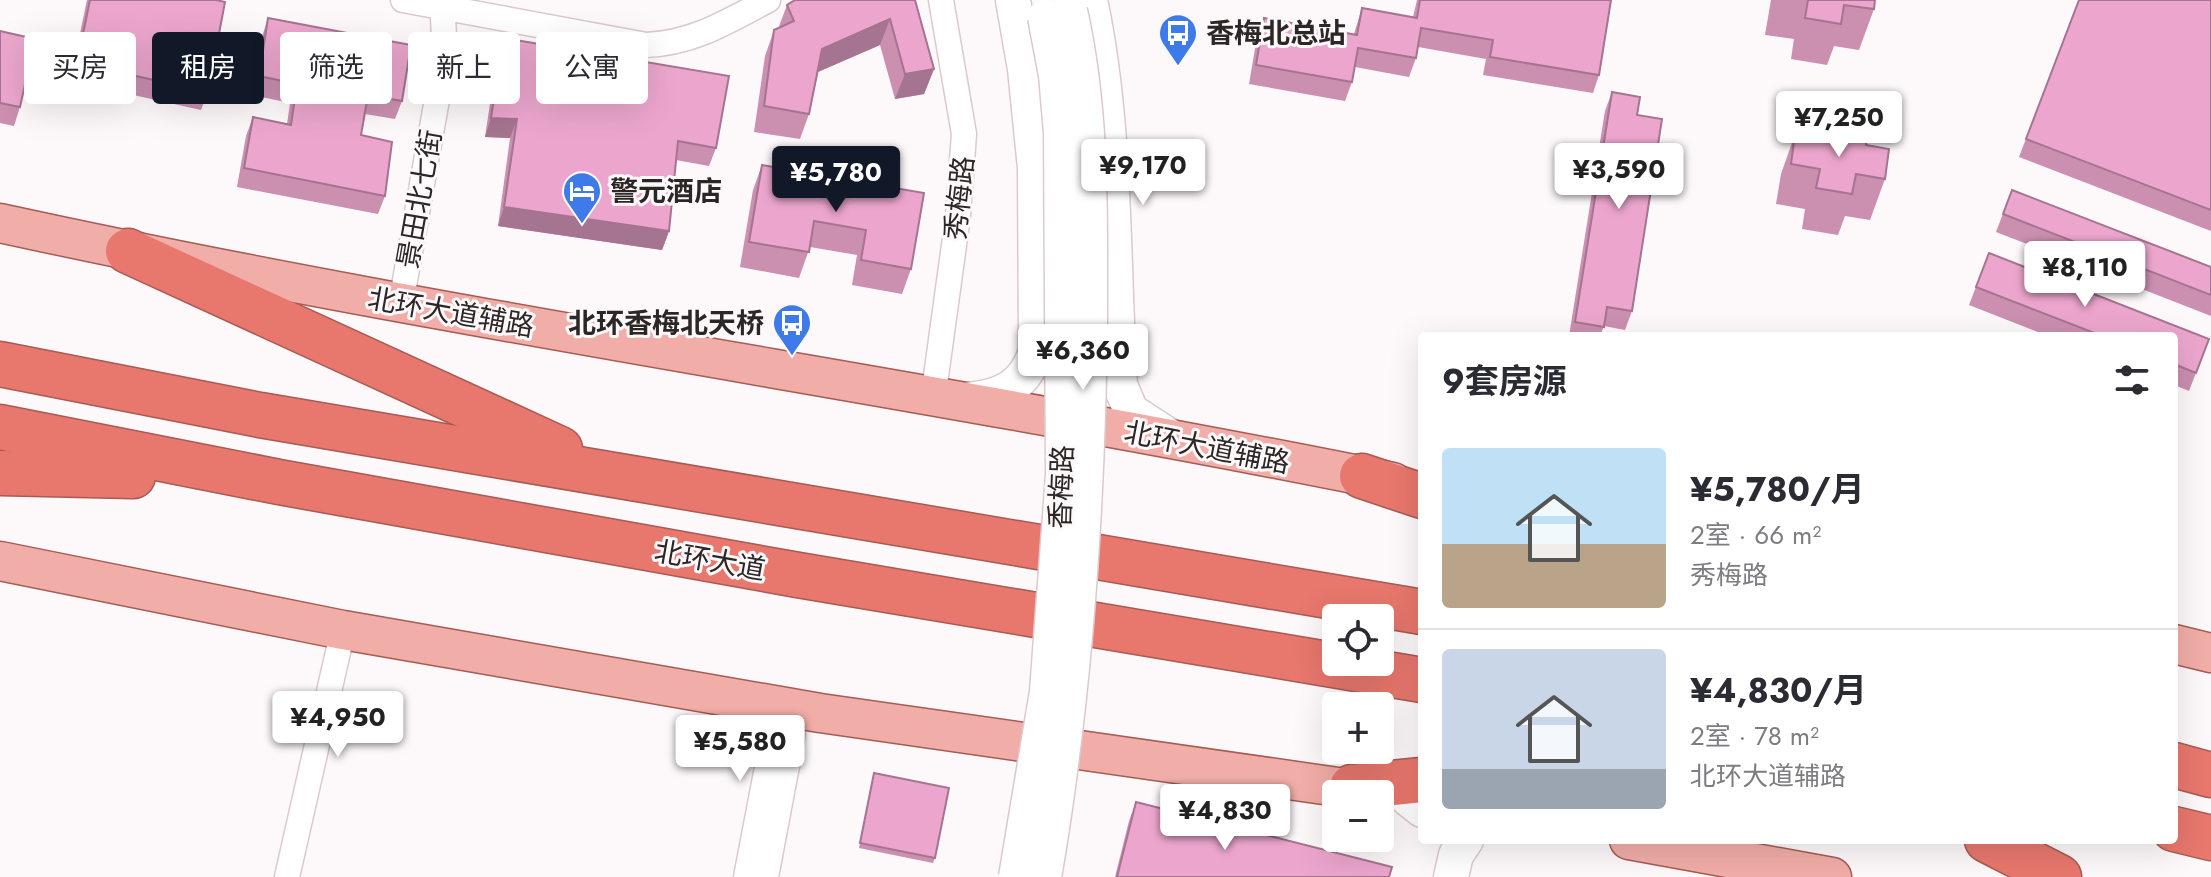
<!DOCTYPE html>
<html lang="zh">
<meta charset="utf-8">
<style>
:root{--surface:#fff;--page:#f2f2f3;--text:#2b2b33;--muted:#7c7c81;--line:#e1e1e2;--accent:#111827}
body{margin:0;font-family:Jost,"Noto Sans SC",sans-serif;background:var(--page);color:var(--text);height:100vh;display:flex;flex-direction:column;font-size:30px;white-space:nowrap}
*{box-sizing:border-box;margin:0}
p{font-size:26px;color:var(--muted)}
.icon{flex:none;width:44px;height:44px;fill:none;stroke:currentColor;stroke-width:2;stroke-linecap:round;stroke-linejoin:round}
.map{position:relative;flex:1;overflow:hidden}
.sheet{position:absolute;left:1418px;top:332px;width:760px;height:512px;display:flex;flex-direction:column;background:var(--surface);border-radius:8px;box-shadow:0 8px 32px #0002}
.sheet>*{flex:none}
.guide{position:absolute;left:24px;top:32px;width:760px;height:72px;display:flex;gap:16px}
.buttons{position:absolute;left:1322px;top:604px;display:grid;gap:16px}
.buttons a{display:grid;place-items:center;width:72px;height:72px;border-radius:8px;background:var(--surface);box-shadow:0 8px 32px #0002;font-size:40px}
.price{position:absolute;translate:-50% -68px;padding:0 18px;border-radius:8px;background:#fff;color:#222;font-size:26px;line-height:52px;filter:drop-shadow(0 2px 4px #0008)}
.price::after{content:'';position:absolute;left:50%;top:48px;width:24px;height:18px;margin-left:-12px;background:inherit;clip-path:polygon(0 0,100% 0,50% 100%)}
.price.current{background:var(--accent);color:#fff}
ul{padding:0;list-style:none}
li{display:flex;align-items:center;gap:24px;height:200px;padding:0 24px}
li+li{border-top:2px solid var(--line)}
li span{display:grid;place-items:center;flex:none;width:224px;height:160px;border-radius:8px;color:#555}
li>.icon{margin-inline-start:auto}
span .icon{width:96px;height:96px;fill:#fffc;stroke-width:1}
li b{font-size:34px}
h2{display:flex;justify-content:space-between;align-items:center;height:96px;padding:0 24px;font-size:34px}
.chip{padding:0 28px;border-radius:8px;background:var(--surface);box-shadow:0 8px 32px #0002;font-size:28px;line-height:72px}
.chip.current{background:var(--accent);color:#fff}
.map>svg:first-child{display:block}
</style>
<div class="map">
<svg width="2211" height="877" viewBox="0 0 2211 877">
<rect width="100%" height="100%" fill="#fdf9fa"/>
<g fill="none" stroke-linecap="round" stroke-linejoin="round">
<g stroke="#dcc9cc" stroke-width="27">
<g id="street">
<path d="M403 0 646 45C693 43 727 22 768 0"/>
<path d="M401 303 445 54 442 0"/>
<path d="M933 398 958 216 964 134 941 0"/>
<path d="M287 877 343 630"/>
<path d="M746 877 774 731 787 707"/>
<path d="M766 877 793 734 787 707"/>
</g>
</g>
<g stroke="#dcc9cc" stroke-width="37">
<g id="secondary">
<path d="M1090 0C1117 128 1112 255 1120 385L1131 411 1171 437"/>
<path d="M965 400C1000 398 1025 387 1036 351L1035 168 1025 69 1013 0"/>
<path d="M1408 799 1422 810"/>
<path d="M1451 877 1456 855 1466 840"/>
</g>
</g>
<g stroke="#a75b54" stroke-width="41">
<g id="primary">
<path d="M0 223C462 324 930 388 1393 482"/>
<path d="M0 561 343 630 820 713 1380 793"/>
<path d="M2174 644 2211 653"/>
<path d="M1629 840 1832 877"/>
</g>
</g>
<g stroke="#a75b54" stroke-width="47">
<g id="highway">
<path d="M128 251 560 449"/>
<path d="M0 364 260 415 1422 612"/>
<path d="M0 427 279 482 798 575 1422 680"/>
<path d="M0 473 133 476"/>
<path d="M1362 476 1422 496"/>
<path d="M2174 765 2211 775"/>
<path d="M1352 787 1422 780"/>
<path d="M2174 829 2211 838"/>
<path d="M1987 840 2059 877"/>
</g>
</g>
<use href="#street" stroke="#fff" stroke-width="24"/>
<use href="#secondary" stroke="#fff" stroke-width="34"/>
<use href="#primary" stroke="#f1ada7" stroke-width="38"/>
<use href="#highway" stroke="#e8776d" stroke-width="44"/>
<g stroke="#dcc9cc" stroke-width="37" stroke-linecap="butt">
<g id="secondary-bridge">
<path d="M1016 877 1047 692 1063 475 1061 133 1056 75 1045 17"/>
<path d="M1044 877C1076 692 1088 507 1090 320 1090 216 1093 113 1070 11"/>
</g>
</g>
<use href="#secondary-bridge" stroke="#fff" stroke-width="34"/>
</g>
<g fill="#cb8fb0">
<path d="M87 0H216L208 92 201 110 70 81Z"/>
<path d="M915 0 934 69 924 94 895 99 880 45 818 72 809 114 800 139 754 132 765 56 774 30 778 29 787 5Z"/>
<path d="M1417 0H1611L1599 75 1593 93 1483 75 1486 59 1418 47 1416 58 1409 77 1355 67 1352 82 1345 101 1249 84 1257 37 1264 18 1354 34 1362 8 1413 17Z"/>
<path d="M1771 0H1875L1874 9 1859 50 1834 46 1827 65 1791 59 1794 39 1765 35Z"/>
<path d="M2079 0H2211V231L2019 157Z"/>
<path d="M268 18 402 101 395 119 365 114 361 135 385 196 378 214 237 187 246 136 253 117 287 124 290 103 252 95 262 37Z"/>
<path d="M0 31 20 107 14 126 0 123Z"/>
<path d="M503 38 716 148 709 166 676 160 669 231 662 250 498 226 510 138 485 137 497 56Z"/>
<path d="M1612 92 1637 115 1632 311 1625 330 1604 326 1600 336H1569L1605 111Z"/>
<path d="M1820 131 1866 145 1885 179 1870 220 1845 216 1838 235 1802 229 1805 209 1776 204 1781 174 1795 134 1818 137Z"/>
<path d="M762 165 924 193 911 269 902 294 852 285 857 255 810 247 799 278 740 267 753 190Z"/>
<path d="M2012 190 2211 267V316L1996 232Z"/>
<path d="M1989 253 2209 339 2189 391 2174 385V336H2048L1969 305Z"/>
<path d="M874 773 935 858 933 863 859 848Z"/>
<path d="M1136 802 1389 877H1115L1129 821Z"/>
</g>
<g fill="#a57490">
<path d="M890 19 880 45 813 74 822 49Z"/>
<path d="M934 69 924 94 895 99 905 74Z"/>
<path d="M491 118 517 119 510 138 485 137Z"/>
<path d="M504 207 669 231 662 250 498 226Z"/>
</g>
<g fill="#eca6cd" stroke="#a57490" stroke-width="2">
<path d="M90 0H216L225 2 208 92 77 63Z"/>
<path d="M795 0H915L934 69 905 74 890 19 822 49 809 114 764 106 774 30 794 21 787 5Z"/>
<path d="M1420 0H1611L1599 75 1490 57 1493 40 1421 28 1416 58 1358 48 1352 82 1256 65 1264 18 1357 35 1362 8 1417 18Z"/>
<path d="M1808 0H1875L1874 9 1844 5 1841 24 1805 18Z"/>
<path d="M2079 0H2211V210L2026 139Z"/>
<path d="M268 18 411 45 402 101 368 95 361 135 392 142 385 196 244 168 253 117 291 125 297 84 259 76Z"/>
<path d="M0 31 35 39 20 107 0 103Z"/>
<path d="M503 38 729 76 716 148 678 141 669 231 504 207 517 119 491 118Z"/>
<path d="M1612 92 1640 97 1637 115 1662 119 1632 311 1607 307 1604 327 1575 322Z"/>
<path d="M1820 131 1867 138 1866 145 1889 149 1885 179 1856 174 1852 194 1816 188 1820 169 1791 164 1795 134 1819 137Z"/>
<path d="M762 165 924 193 911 269 861 260 866 230 814 221 809 252 749 242Z"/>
<path d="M2012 190 2211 267V295L2003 214Z"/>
<path d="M1989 253 2209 339 2196 373 2174 364V336H2102L1976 287Z"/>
<path d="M874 773 949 788 935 858 860 843Z"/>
<path d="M1136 802 1392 867 1389 877H1117Z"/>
</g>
<defs>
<g id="bus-pin" transform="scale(2)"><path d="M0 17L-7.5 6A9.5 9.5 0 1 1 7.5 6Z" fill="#3e7ae9" stroke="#fdf9fa"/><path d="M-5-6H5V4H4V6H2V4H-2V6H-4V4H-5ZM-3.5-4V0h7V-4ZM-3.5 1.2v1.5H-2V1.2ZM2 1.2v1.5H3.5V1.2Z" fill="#fff"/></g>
<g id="hotel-pin" transform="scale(2)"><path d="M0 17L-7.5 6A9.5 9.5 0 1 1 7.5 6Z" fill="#3e7ae9" stroke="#fdf9fa"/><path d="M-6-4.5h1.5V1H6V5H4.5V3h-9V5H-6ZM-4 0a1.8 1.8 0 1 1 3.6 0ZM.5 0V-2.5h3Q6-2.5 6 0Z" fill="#fff"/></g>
</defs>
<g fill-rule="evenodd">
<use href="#bus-pin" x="1178" y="33"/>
<use href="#hotel-pin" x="582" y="191"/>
<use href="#bus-pin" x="792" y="323"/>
</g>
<g text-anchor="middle" stroke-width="6" stroke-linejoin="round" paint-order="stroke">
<g font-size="28" font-weight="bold" fill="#2d2627" stroke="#fdf9fa" text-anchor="start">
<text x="1206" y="43">香梅北总站</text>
<text x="610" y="201">警元酒店</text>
<text x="764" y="333" text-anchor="end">北环香梅北天桥</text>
</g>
<g font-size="28" fill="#2d2627" stroke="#fdf9fa">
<text transform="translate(959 198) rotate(-84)" y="10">秀梅路</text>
<text transform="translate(419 199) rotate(-80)" y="10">景田北七街</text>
<text transform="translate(451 312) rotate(10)" y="10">北环大道辅路</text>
<text transform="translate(1207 447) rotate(11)" y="10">北环大道辅路</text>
<text transform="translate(1061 487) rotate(-88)" y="10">香梅路</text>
<text transform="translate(710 560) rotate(10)" y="10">北环大道</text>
</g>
</g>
</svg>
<div class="buttons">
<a><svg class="icon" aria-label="locate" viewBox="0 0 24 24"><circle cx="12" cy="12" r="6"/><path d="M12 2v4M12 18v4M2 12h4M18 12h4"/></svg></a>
<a>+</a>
<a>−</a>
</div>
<b class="price" style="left:1839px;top:159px">¥7,250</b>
<b class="price" style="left:1143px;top:207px">¥9,170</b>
<b class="price" style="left:1619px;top:211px">¥3,590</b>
<b class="price current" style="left:836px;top:214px">¥5,780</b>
<b class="price" style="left:2085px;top:309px">¥8,110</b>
<b class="price" style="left:1083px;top:392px">¥6,360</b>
<b class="price" style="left:338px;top:759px">¥4,950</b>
<b class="price" style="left:740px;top:783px">¥5,580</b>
<b class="price" style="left:1225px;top:852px">¥4,830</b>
<div class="guide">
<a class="chip">买房</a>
<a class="chip current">租房</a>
<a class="chip">筛选</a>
<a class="chip">新上</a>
<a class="chip">公寓</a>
</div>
<section class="sheet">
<h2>9套房源<svg class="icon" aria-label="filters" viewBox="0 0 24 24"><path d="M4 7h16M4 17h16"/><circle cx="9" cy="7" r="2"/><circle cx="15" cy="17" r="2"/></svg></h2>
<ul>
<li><span style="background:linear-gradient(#bfe0f5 60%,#b9a48a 0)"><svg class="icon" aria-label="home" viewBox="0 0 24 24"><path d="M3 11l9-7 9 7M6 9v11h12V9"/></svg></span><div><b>¥5,780/月</b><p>2室 · 66 m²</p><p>秀梅路</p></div></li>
<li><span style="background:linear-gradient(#c9d6e8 75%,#9aa5b1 0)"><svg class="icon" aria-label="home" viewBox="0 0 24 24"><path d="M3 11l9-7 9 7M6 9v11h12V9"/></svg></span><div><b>¥4,830/月</b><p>2室 · 78 m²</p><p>北环大道辅路</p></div></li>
</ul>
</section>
</div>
